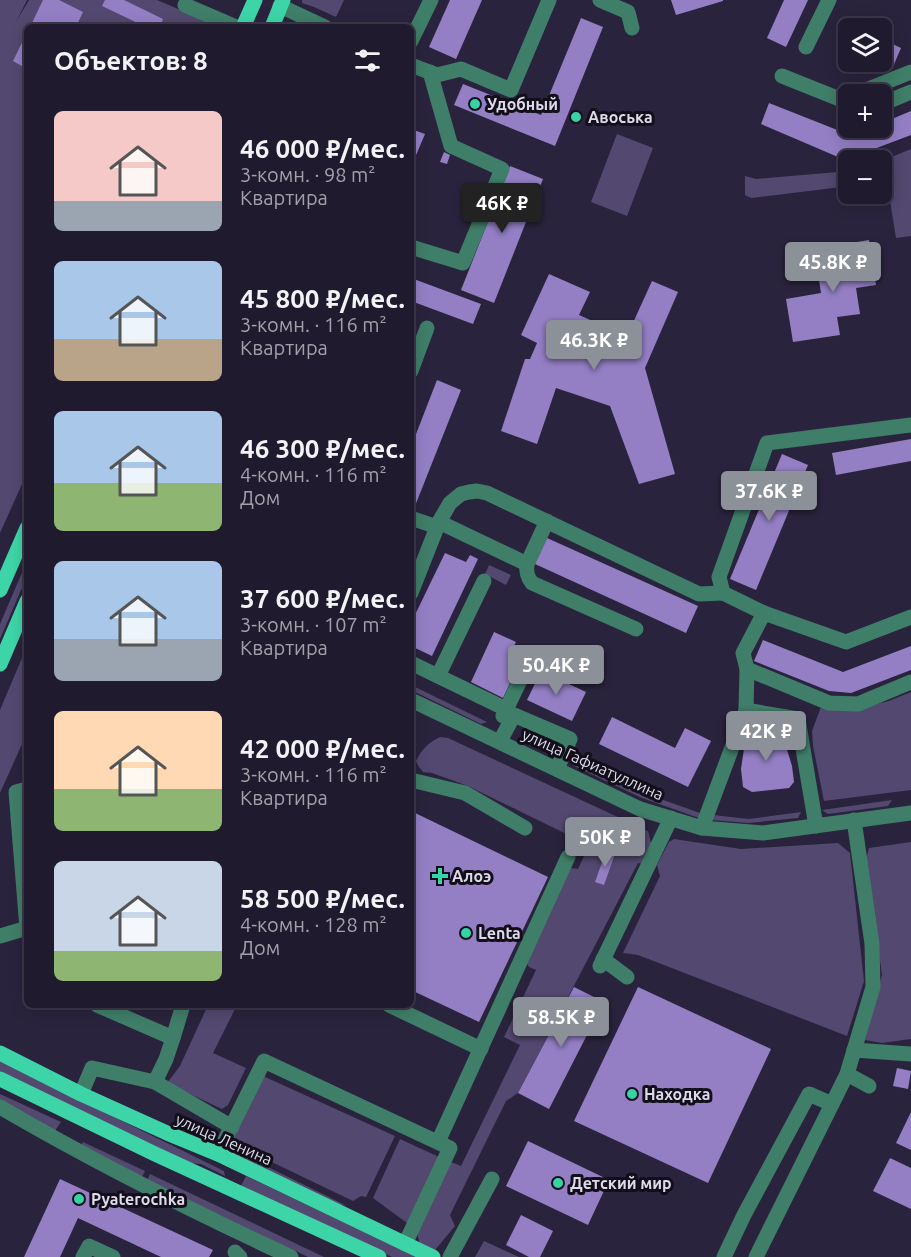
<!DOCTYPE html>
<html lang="ru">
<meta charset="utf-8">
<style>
:root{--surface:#201a2e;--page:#282336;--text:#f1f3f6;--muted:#a2a1aa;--line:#3d384a;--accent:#8c9099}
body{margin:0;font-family:Ubuntu,sans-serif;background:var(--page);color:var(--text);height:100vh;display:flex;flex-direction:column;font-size:22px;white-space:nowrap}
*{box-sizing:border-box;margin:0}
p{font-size:20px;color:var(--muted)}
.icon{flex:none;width:33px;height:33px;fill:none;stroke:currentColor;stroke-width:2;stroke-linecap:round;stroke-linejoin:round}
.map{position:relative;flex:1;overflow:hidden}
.side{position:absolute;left:24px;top:24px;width:390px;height:984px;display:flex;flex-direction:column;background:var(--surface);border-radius:9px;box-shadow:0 3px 15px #0003,0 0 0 2px var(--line)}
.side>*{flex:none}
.buttons{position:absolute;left:838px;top:18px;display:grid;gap:12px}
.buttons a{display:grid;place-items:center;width:54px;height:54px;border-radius:9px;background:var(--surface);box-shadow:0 3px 15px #0003,0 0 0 2px var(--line);font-size:30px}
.price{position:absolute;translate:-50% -51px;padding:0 14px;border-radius:6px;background:var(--accent);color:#fff;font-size:20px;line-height:39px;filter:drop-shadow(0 2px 3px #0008)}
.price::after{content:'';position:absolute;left:50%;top:36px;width:18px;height:14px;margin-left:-9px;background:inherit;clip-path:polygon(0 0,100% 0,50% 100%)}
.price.current{background:#222;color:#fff}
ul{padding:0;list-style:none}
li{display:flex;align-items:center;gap:18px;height:150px;padding:0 30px}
li span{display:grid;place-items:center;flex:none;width:168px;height:120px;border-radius:9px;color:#555}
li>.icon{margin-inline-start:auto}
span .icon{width:72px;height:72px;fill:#fffc;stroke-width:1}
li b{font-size:26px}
h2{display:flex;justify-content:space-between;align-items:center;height:72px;padding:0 30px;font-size:26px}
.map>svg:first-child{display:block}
</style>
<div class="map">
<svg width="911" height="1257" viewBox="0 0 911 1257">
<rect width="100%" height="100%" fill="#2a233d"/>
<g fill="#53486f">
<path d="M0 0H27L16 22 29 0H157L221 27H27V473L0 533Z"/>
<path d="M302 0H344L336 17 314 7 302 3Z"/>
<path d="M617 134 653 148 627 216 591 202Z"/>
<path d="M911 149V236L896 238 887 182H882V161Z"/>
<path d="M849 171V186L751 198 745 195V176L756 179Z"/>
<path d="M27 561V576L0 639V624Z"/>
<path d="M489 565 511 575 506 585 485 574Z"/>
<path d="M27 646V733L0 793V710Z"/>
<path d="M411 685 487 722 481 724 411 690Z"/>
<path d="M911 692V790L824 801 813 746 812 731 821 707 847 711 889 701Z"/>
<path d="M440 737 448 738 648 831 652 847 643 864 638 863 518 1093 506 1101 450 1215 455 1226 435 1250 420 1245 417 1233 451 1162 461 1166 520 1045 504 1037 536 970 529 967 525 960 571 868 578 869 589 845 468 786 432 773 423 772 419 767 416 761C422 749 428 743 440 737Z"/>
<path d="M570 761 644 793 700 813 699 818 642 798 572 765Z"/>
<path d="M892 800 888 806 828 814 822 810Z"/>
<path d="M801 812 798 818 748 823 711 820 713 815 749 819Z"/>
<path d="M674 839 741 849 838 843 850 853 864 981 847 1036 638 955 623 953 660 876 657 865 669 842Z"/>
<path d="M911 842V1039L882 1043 865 1040 882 975 866 859 869 848Z"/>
<path d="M208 1005H237L213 1053 246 1068 228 1105 222 1109 167 1083 180 1066Z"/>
<path d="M0 1061 224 1171 225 1176 201 1164 187 1163 0 1075Z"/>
<path d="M263 1076 395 1136 366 1197 361 1196 353 1201 232 1143Z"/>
<path d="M0 1094 61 1122 52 1135 0 1104Z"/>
<path d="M400 1139 439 1157 407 1223 373 1198Z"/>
<path d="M83 1142 145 1171 141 1179 81 1146Z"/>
<path d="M232 1149 347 1206 322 1200 232 1153Z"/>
<path d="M150 1174 324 1257H308L296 1251 289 1253 146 1183Z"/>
<path d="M246 1176 417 1257H392L241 1186Z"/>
<path d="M484 1241 519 1257H475Z"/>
</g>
<g fill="#947fc5">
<path d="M43 0H59L83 12 76 27H30Z"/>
<path d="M105 0H124L163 19 160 27H146L102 6Z"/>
<path d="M450 0H482L456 59 429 47Z"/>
<path d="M671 0H723V1L676 15Z"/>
<path d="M784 0H808L786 47 767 38Z"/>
<path d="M581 18 603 27 555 146 454 105 463 84 541 115Z"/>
<path d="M27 32V69L13 61Z"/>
<path d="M882 39 901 48 892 69 874 62H882Z"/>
<path d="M769 103 850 135 869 128H882V123L911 111V135L845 160 761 124Z"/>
<path d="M411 129 425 134 411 167Z"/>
<path d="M444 152 450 155 447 164 440 162Z"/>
<path d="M510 166 543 179 494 303 461 290Z"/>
<path d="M869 240 876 285 856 288 860 314 837 317 840 335 793 342 786 299 821 293 819 280 831 278 826 247Z"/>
<path d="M549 274 590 292 579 315 627 336 652 281 678 292 645 368 675 474 639 484 610 406 556 388 537 444 501 431 525 359H530L537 343 521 335Z"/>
<path d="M411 278 481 304 473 324 411 301Z"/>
<path d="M437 380 461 390 415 506 411 505V447Z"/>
<path d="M911 439V461L836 475 832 453Z"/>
<path d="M782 454 808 465 756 590 730 579Z"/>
<path d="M547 538 698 606 686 633 535 564Z"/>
<path d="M445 553 466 562 470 555 478 559 432 656 411 646V623Z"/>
<path d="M494 632 516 642 508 658 519 664 503 698 471 682Z"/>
<path d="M763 640 843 672 911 646V670L851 693 829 691 754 661Z"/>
<path d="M541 671 586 692 572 721 527 700Z"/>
<path d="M612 717 675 748 685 728 711 741 688 787 599 744Z"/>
<path d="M767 727 768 732 781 730 792 766 794 782 789 788 752 792 743 787 741 769 746 735 754 734 753 729Z"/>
<path d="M411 811 548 877 479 1022 411 990Z"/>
<path d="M606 851 615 854 604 885 595 882Z"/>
<path d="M574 987 604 1002 549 1109 518 1093Z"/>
<path d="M638 987 771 1049 708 1183 574 1121Z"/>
<path d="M897 1068 911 1071 908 1089 893 1086Z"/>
<path d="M911 1112V1150L896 1143Z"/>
<path d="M528 1141 609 1180 588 1225 506 1186Z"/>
<path d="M890 1158 911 1168V1209L873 1191Z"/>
<path d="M60 1179 213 1250 209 1257H161L78 1218 60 1257H24Z"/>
<path d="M521 1215 553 1231 540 1257H529L506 1245Z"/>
</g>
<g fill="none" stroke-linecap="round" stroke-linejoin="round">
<g stroke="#3f7e68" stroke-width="15">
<path d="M600 0 628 12 632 28"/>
<path d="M185 5 236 27"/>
<path d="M280 6 325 27"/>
<path d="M411 41 431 0"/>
<path d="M806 47 829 0"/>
<path d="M411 65 437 75 461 69 511 90 549 0"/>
<path d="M782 76 842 100 849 106"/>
<path d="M856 94 911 72"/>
<path d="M882 104 911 92"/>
<path d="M411 247 463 263 502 169 451 146 430 72"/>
<path d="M411 371 427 328"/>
<path d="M911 425 767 443 719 577 723 593 764 613 846 642 911 617"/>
<path d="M411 518 437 527"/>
<path d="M547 521 527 564C526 572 527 577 532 583L636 629"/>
<path d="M439 522 527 564"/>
<path d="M411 593 439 522 450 503 461 494 469 492 477 491 487 493 699 594 723 593"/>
<path d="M764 613 743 653 747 669 829 703 858 704 911 682"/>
<path d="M411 663 506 709"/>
<path d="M438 676 484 581"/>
<path d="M411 700 640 809 702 828 763 833 911 813"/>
<path d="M746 710 747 669"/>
<path d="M503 716 526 668"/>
<path d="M500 741 514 715 570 739 557 769"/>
<path d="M411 780 465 793 525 828"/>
<path d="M27 789 16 792 27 929"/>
<path d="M702 828 746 710 798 719 816 826"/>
<path d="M0 936 27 928"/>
<path d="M603 959 627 977"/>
<path d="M600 966 671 818"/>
<path d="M97 1005 173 1038 166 1059 155 1082"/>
<path d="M389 1005 481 1049"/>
<path d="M173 1038 183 1005"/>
<path d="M854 1050 911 1054"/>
<path d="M847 1074 869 1086"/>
<path d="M81 1094 92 1068 155 1082 232 1127"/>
<path d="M0 1107C94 1162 192 1211 291 1257"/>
<path d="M438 1142 568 857"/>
<path d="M218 1154 264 1061 450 1148 405 1244"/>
<path d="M235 1252 240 1257"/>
<path d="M83 1257 89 1246 113 1257"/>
<path d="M450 1257 492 1179"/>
<path d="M724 1257 744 1215 809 1094 832 1104"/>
<path d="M756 1257 847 1074 873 987 872 944 854 820"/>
</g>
<g stroke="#3dd5a8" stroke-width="15">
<path d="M243 27 255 0"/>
<path d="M272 27 283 0"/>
<path d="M0 590 27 528"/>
<path d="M0 664 27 601"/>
<path d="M0 1053 81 1094 167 1133 218 1154 433 1257"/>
<path d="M0 1079 155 1154 379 1257"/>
</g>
</g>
<g fill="#35d4a7" stroke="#120f1a" stroke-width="2">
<circle cx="475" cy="104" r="6"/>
<circle cx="576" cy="117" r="6"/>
<path d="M437 867h6v6h6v6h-6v6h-6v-6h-6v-6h6z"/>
<circle cx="466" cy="933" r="6"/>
<circle cx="632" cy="1094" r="6"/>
<circle cx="558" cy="1183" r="6"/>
<circle cx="79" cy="1199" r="6"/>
</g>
<g text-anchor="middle" stroke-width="6" stroke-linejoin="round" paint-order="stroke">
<g font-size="16" font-weight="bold" fill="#ded9eb" stroke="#120f1a" text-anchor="start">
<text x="487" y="110">Удобный</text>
<text x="588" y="123">Авоська</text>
<text x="452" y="882">Алоэ</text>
<text x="478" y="939">Lenta</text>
<text x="644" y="1100">Находка</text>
<text x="570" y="1189">Детский мир</text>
<text x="91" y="1205">Pyaterochka</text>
</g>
<g font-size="16" fill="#ded9eb" stroke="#120f1a">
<text transform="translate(593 764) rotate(24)" y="6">улица Гафиатуллина</text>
<text transform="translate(224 1139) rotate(24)" y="6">улица Ленина</text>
</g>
</g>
</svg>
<div class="buttons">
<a><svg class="icon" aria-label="layers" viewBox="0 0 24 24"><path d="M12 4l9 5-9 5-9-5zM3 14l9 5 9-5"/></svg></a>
<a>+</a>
<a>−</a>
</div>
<b class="price current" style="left:502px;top:234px">46K ₽</b>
<b class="price" style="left:833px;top:293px">45.8K ₽</b>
<b class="price" style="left:594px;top:371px">46.3K ₽</b>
<b class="price" style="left:769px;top:522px">37.6K ₽</b>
<b class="price" style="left:556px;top:696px">50.4K ₽</b>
<b class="price" style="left:766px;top:762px">42K ₽</b>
<b class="price" style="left:605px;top:868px">50K ₽</b>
<b class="price" style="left:561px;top:1048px">58.5K ₽</b>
<section class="side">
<h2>Объектов: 8<svg class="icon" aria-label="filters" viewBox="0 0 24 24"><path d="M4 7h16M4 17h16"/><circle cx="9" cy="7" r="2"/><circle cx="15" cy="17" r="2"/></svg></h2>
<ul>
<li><span style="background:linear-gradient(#f6c9c9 75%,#9aa5b1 0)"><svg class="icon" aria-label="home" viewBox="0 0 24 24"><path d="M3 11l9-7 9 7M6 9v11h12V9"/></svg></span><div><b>46 000 ₽/мес.</b><p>3-комн. · 98 m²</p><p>Квартира</p></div></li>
<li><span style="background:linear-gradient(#a9c7e8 65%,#b9a48a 0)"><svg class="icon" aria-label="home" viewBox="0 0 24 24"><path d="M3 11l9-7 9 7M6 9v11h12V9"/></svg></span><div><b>45 800 ₽/мес.</b><p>3-комн. · 116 m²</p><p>Квартира</p></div></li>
<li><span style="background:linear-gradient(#a9c7e8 60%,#8fb573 0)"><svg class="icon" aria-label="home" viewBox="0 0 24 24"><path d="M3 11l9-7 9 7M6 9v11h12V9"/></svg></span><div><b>46 300 ₽/мес.</b><p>4-комн. · 116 m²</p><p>Дом</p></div></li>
<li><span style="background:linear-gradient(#a9c7e8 65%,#9aa5b1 0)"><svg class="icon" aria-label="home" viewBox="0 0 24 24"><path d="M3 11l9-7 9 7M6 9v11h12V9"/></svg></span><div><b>37 600 ₽/мес.</b><p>3-комн. · 107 m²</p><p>Квартира</p></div></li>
<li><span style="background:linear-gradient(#ffd9b3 65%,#8fb573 0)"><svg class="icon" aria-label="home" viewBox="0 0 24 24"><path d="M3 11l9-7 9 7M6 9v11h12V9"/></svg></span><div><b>42 000 ₽/мес.</b><p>3-комн. · 116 m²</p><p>Квартира</p></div></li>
<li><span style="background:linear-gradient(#c9d6e8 75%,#8fb573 0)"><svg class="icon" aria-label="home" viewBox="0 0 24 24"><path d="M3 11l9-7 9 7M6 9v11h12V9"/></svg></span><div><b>58 500 ₽/мес.</b><p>4-комн. · 128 m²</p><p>Дом</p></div></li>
</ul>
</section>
</div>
